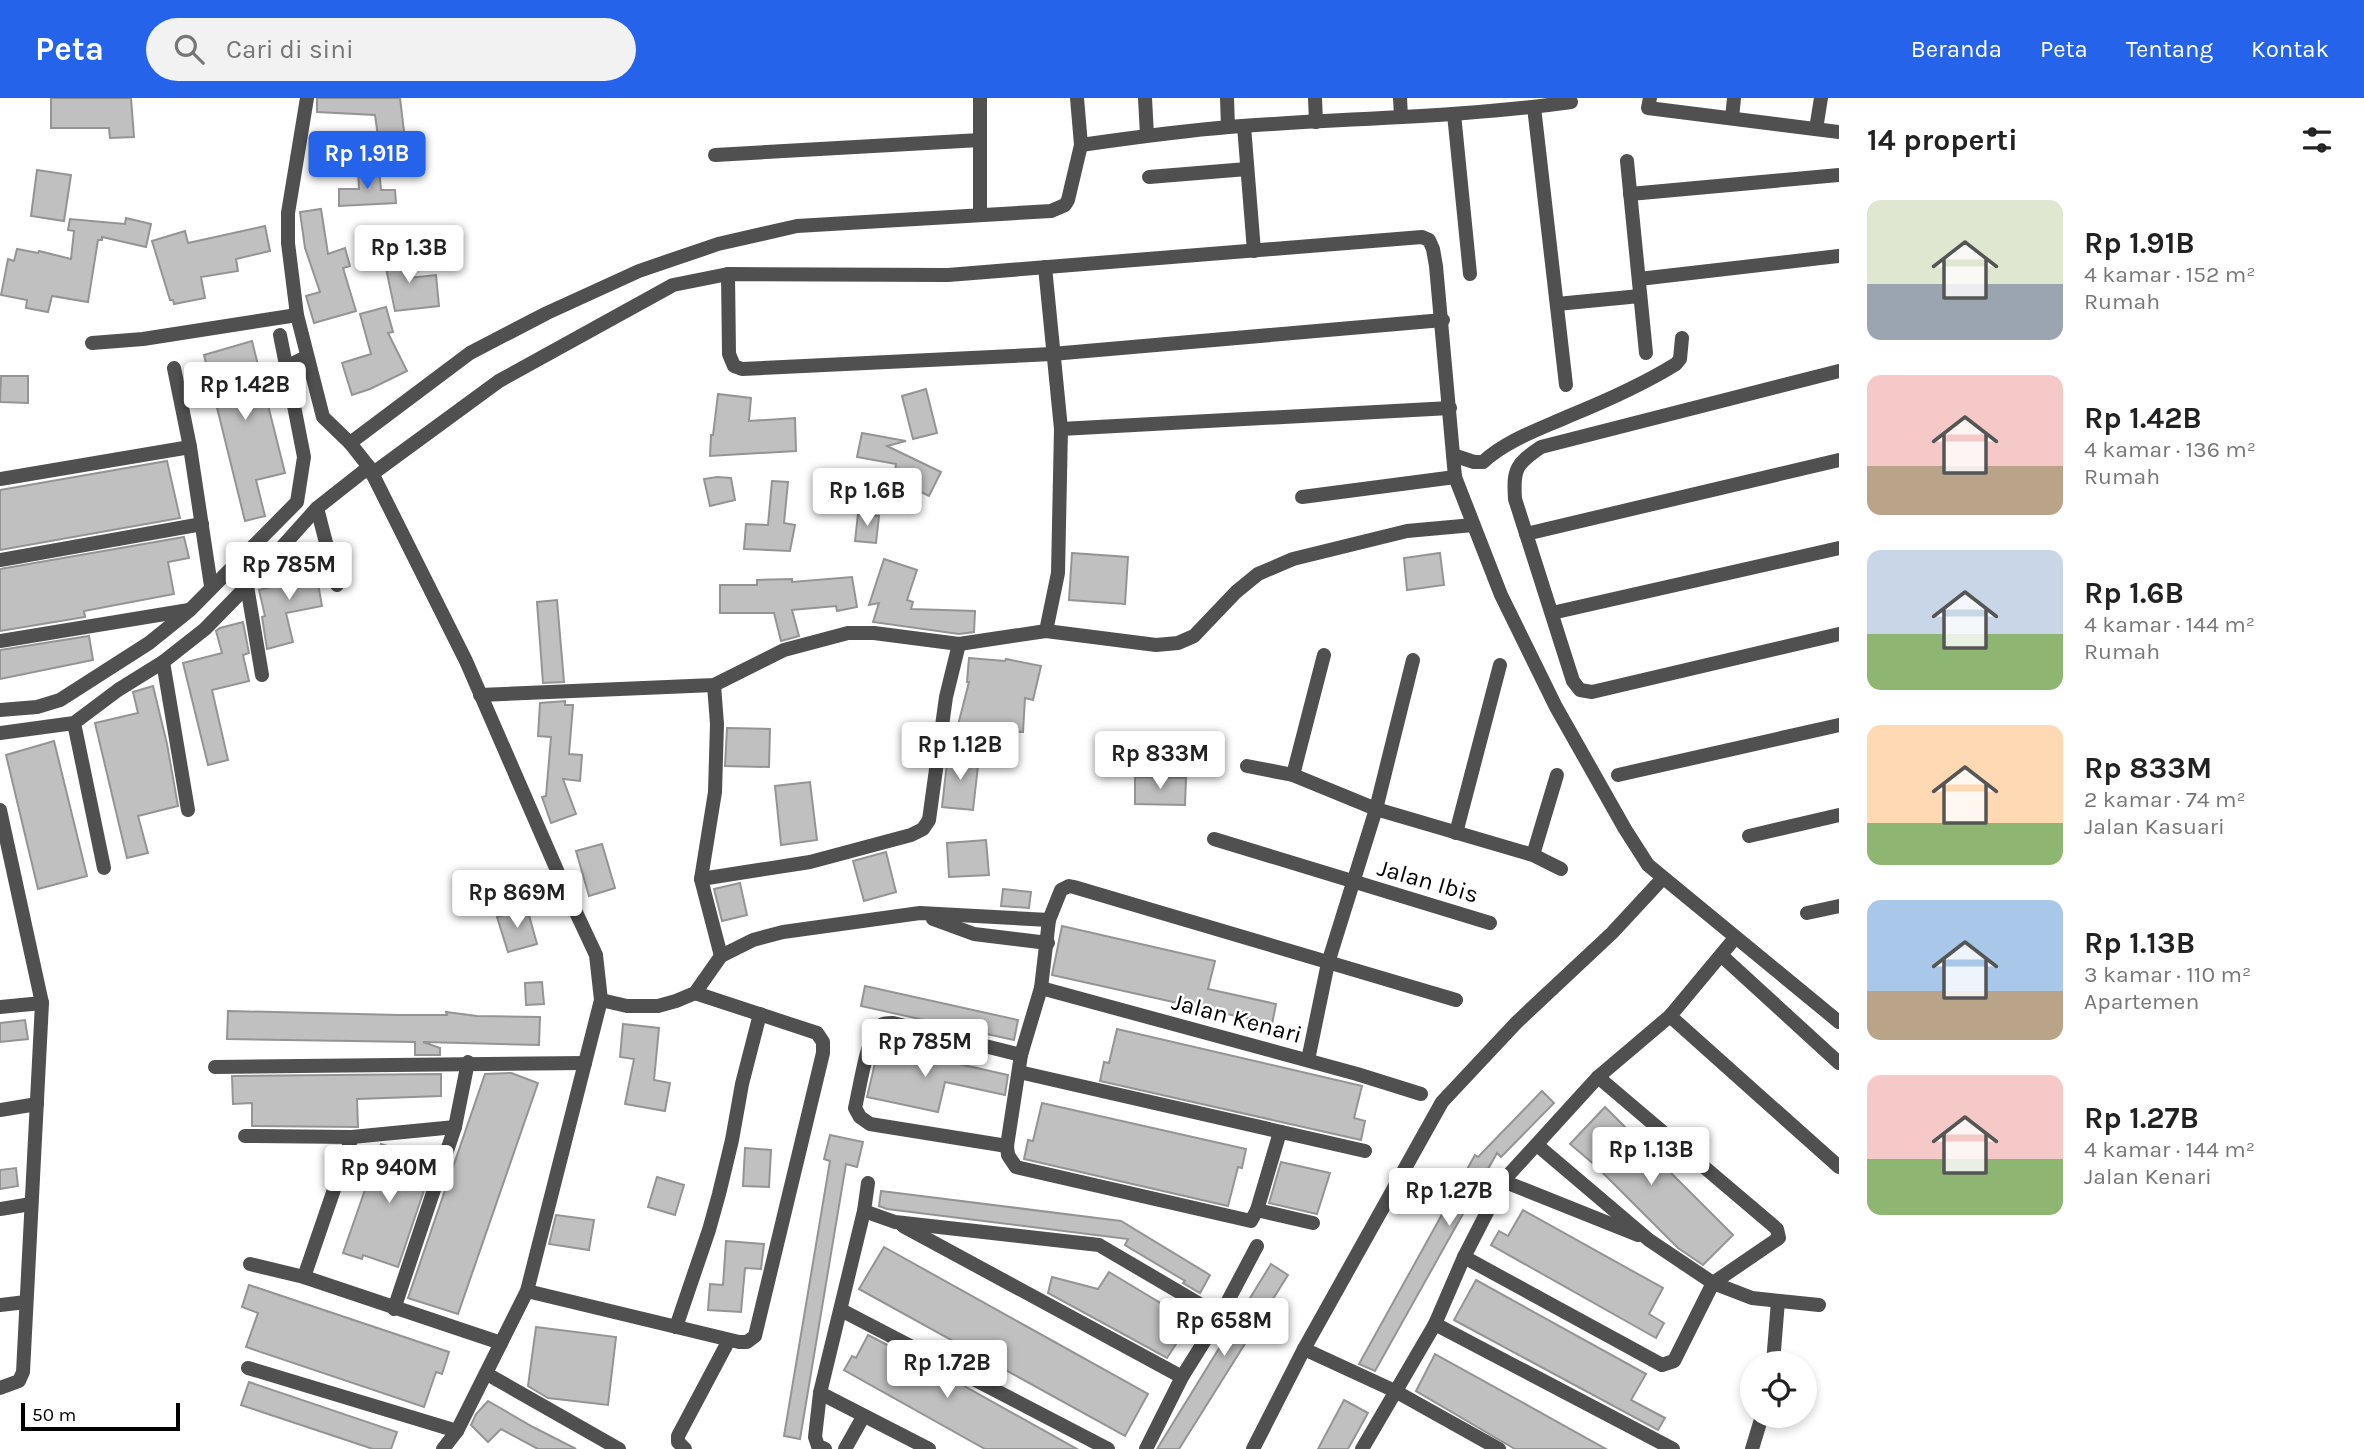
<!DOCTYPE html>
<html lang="id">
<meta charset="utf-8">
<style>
:root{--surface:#fff;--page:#f2f2f2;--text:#222;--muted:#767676;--accent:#2563eb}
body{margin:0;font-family:Karla,sans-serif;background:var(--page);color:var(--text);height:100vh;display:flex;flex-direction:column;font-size:26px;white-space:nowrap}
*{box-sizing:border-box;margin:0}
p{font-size:23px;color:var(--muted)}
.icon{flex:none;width:38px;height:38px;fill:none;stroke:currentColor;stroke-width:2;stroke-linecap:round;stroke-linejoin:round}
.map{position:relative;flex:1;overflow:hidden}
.details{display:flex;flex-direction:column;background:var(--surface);width:525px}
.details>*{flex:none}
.controls{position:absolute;left:1740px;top:1253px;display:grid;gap:14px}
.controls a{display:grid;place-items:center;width:77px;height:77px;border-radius:50%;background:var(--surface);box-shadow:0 4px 10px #0003;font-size:35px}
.scale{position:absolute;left:21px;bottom:18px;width:159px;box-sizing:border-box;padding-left:7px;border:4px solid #000;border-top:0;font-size:19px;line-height:24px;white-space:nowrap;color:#000;-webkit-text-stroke:5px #fff;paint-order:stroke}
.price{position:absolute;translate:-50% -60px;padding:0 16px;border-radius:7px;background:#fff;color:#222;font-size:23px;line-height:46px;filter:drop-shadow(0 2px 4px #0008)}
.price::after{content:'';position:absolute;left:50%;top:42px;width:21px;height:16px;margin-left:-10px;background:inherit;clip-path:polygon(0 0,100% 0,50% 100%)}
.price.active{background:var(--accent);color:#fff}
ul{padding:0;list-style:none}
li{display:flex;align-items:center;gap:21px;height:175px;padding:0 28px}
li span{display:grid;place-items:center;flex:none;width:196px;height:140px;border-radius:14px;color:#555}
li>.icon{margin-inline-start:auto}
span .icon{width:84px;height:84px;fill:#fffc;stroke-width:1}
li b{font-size:30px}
h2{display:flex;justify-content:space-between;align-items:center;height:84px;padding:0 28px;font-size:30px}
header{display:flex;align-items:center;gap:42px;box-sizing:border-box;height:98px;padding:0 35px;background:var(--accent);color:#fff}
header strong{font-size:33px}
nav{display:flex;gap:38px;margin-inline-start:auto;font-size:24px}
.search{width:490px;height:63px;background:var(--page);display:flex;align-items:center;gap:18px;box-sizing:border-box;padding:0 24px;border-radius:38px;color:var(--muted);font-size:26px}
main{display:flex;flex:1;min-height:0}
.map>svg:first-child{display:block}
</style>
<header>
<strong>Peta</strong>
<div class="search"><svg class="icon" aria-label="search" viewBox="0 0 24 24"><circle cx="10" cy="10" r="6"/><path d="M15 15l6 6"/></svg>Cari di sini</div>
<nav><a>Beranda</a><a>Peta</a><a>Tentang</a><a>Kontak</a></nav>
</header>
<main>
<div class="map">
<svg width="1839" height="1351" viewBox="0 0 1839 1351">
<rect width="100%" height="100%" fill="#fff"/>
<g fill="#c0c0c0" stroke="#949494" stroke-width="2">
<path d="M51 0H131L134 39 110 40 109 30H51Z"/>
<path d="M317 0H400L406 50 380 53 375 17 317 14Z"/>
<path d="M379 71 381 92H395L396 105 339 108V91H359L358 73Z"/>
<path d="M37 72 71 77 64 123 31 118Z"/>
<path d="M321 111 328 156 345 150 350 168 343 170 356 213 314 225 306 198 320 194 305 150 300 114Z"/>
<path d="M126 120 151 126 146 149 102 139V142H98L88 204 52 198 48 214 26 210 27 202 1 197 8 161 14 163 17 151 38 155 39 153 71 161 74 133 68 132 70 121 125 126Z"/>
<path d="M265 128 270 153 236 161 238 173 201 179 205 200 174 206 173 202H170L152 143 185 133 188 145Z"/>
<path d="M402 152 408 180 436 177 439 208 395 213 383 156Z"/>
<path d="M386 209 393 234 388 235 407 273 370 291 352 297 342 265 371 256 360 216Z"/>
<path d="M252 243 285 375 256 382 265 418 245 423 204 257Z"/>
<path d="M1 278H28V305L0 304Z"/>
<path d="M926 291 937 335 913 341 902 298Z"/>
<path d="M718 296 751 300 749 323 795 320 796 353 710 358 711 337H713Z"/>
<path d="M862 335 906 343 887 348 941 374 929 398 894 381 896 366 857 359Z"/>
<path d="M167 363 180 420 0 452V392Z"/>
<path d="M717 379 731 380 735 402 710 408 704 381Z"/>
<path d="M772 383 788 384 784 425 795 427 790 453 744 451 746 426 768 427Z"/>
<path d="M858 416 879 418 876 445 855 443Z"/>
<path d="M184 439 189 460 168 464 174 496 84 513 85 519 0 533V471Z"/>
<path d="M1072 455 1128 459 1125 506 1069 502Z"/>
<path d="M1440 455 1444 487 1407 492 1404 460Z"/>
<path d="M313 457 322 508 286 515 293 544 267 551 262 519 265 518 259 492 299 482 295 460Z"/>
<path d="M884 461 917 472 907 502 913 504 911 511 975 513 974 534 959 536 873 524 879 505 869 507Z"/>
<path d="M852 479 857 509 837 513 836 508 792 512 799 538 781 543 774 515H720V487H757V482L792 481V484Z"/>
<path d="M557 502 564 584 543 585 537 504Z"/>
<path d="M243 524 249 555 243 557 249 583 212 592 228 662 208 667 183 565 222 555 216 533 220 530Z"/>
<path d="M89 538 93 562 0 581V552Z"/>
<path d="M969 560 1005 563 1006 561 1041 568 1033 602 1025 600 1023 634 978 632 958 627 969 584H967Z"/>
<path d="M153 588 167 646 178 708 138 718 148 755 127 760 95 625 138 615 133 594Z"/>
<path d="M565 603V607H573L569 656 582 657 580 683 563 681 576 716 551 725 542 699 546 698 551 639 538 638 540 605Z"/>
<path d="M727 630 770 631 769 669 725 668Z"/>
<path d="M54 643 87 778 38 791 6 657Z"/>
<path d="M948 656 979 659 973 712 942 709Z"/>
<path d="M1135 679 1186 680 1185 707 1135 706Z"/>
<path d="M810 684 817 742 781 747 775 688Z"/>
<path d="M986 742 989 777 949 779 947 745Z"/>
<path d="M602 746 615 790 589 798 576 753Z"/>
<path d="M886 754 896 794 864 803 853 763Z"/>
<path d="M740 785 747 817 722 823 714 791Z"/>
<path d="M1003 791 1031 794 1029 810 1001 808Z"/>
<path d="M527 810 537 846 508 854 497 819Z"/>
<path d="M1062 828 1215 863 1208 891 1276 906 1272 926 1052 877Z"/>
<path d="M542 884 544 906 526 907 525 885Z"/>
<path d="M865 888 1018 922 1014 942 861 908Z"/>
<path d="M228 913 399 917H447L446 914 477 918 540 919 539 947 423 944 440 950V957H415V944L227 941Z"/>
<path d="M25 922 28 941 0 944V925Z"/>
<path d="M623 926 659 930 654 982 670 985 665 1013 625 1006 634 961 620 959Z"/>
<path d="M1117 931 1362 988 1354 1020 1365 1023 1361 1042 1100 983 1104 964 1109 965Z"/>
<path d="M879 948 1008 977 1005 997 945 984 938 1014 867 999Z"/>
<path d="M511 975 538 985 458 1216 408 1200 485 976Z"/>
<path d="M441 976V998L357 1001 358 1029 252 1028V1005L233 1006 232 978Z"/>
<path d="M1542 993 1554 1005 1501 1059 1497 1055 1375 1273 1359 1266 1475 1057 1478 1059Z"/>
<path d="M1042 1005 1246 1051 1242 1070 1238 1069 1228 1108 1024 1061 1028 1042 1033 1043Z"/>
<path d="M1605 1009 1733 1137 1703 1167 1678 1150 1596 1068 1570 1046Z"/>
<path d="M830 1037 863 1044 857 1069 846 1066 800 1341 784 1338 830 1063 824 1061Z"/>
<path d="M381 1046 411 1056 413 1052 435 1060 398 1169 363 1157 362 1161 343 1155Z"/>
<path d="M745 1050 771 1052 769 1089 743 1088Z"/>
<path d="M1281 1064 1330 1075 1317 1116 1269 1105Z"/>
<path d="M16 1070 18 1088 0 1091V1072Z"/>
<path d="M657 1079 684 1087 675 1117 648 1109Z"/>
<path d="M881 1093 1121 1123 1210 1177 1200 1195 1183 1185 1185 1183 1125 1147 1128 1141 887 1111 879 1108Z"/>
<path d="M1523 1112 1663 1190 1649 1216 1664 1225 1656 1240 1491 1147 1499 1133 1508 1138Z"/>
<path d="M556 1117 594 1122 589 1152 549 1146Z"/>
<path d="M726 1143 764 1146 761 1171 745 1170 741 1214 708 1212 710 1186 723 1187Z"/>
<path d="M884 1149 1148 1296 1125 1338 859 1191Z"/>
<path d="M1271 1166 1288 1177 1179 1351H1157Z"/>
<path d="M1109 1174 1169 1210 1173 1202 1190 1211 1185 1220 1191 1223 1167 1260 1048 1195 1052 1179 1098 1191Z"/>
<path d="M1476 1182 1646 1276 1631 1302 1665 1320 1658 1332 1454 1222Z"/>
<path d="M249 1187 449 1254 442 1276 436 1274 424 1309 246 1249 258 1215 242 1209Z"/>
<path d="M536 1229 616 1239 608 1307 548 1300 528 1288Z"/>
<path d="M868 1237 930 1269 1077 1351H985L844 1272 852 1258 856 1260Z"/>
<path d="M1435 1256 1529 1308 1606 1351H1515L1508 1347 1416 1293Z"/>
<path d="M249 1284 397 1334 391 1351H373L241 1307Z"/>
<path d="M1344 1302 1368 1315 1348 1351H1318Z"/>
<path d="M488 1303 533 1329 576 1351H538L501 1331 488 1344 471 1327 476 1316Z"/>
</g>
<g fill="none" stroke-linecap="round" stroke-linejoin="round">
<g stroke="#505050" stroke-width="14">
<path d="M307 0 288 115V145L297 217 323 319 350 345 369 369 466 563 566 793 596 857 601 902 527 1193 457 1333 443 1351"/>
<path d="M1145 0 1147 37"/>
<path d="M1227 0 1228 29"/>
<path d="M1315 0 1316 24"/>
<path d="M1400 0 1401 18"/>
<path d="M1650 0 1648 10 1839 34"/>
<path d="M1534 9 1566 287"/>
<path d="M1454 16 1470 176"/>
<path d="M1732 20 1734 0"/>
<path d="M1244 28 1254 153"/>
<path d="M1816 31 1821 0"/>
<path d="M1081 47C1130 40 1179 33 1229 29 1343 20 1458 20 1571 4"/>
<path d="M715 57 980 42"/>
<path d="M1627 63 1646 255"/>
<path d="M1149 79 1247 71"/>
<path d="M1630 96 1839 77"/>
<path d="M980 116V0"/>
<path d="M1045 169 1061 331 1058 475 1046 533"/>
<path d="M728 176 729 256 734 268 742 271 1052 256 1443 222"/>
<path d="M1639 181 1839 158"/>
<path d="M1557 206 1640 198"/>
<path d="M280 237 288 277"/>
<path d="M92 245 143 241 297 217"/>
<path d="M174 270 190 349 211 488"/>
<path d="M1839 273 1541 349C1516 366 1513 371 1515 401L1573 583 1580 592 1592 594 1839 536"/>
<path d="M1061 331 1450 310"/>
<path d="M350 345 470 255 547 215 639 173 718 146 797 128 1051 113 1065 107 1068 102 1081 47 1077 0"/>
<path d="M1453 357 1474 364H1483C1507 342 1540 331 1569 318 1606 303 1642 287 1676 266L1680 261 1682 240"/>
<path d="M372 376 499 283 673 187 728 176 948 177 1422 139 1429 142 1433 151 1436 168 1455 379 1501 497 1556 609 1625 731 1648 767 1839 924"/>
<path d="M0 381 190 349"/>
<path d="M1302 399 1455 379"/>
<path d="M317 410 337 487"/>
<path d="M1526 436 1839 362"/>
<path d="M0 462 202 426"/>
<path d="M247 488 262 577"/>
<path d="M1552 515 1839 450"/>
<path d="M0 543 189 512"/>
<path d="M163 564 188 712"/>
<path d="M714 587 717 626 715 694 701 781 721 858"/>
<path d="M480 597 714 587 784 552 848 535H874L959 546 1046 533 1156 547 1178 545 1194 538 1236 494 1258 476 1293 461 1407 433 1473 427"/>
<path d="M0 612 37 609 60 602 149 545 190 512 297 404 304 359 288 277 294 265 306 259"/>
<path d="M74 625 104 770"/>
<path d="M0 635 74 625 118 592 163 564 205 531 247 488 317 410 369 369"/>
<path d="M1247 668 1293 677 1376 711 1533 757 1561 771"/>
<path d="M1293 677 1324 557"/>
<path d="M1618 677 1839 627"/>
<path d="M0 712 42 905 23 1274 19 1283 0 1290"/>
<path d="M1456 735 1500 567"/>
<path d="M1749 738 1839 717"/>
<path d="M1214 741 1490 825"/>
<path d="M1533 757 1557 677"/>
<path d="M701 781 810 764 911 737 923 731 929 722 946 599 959 546"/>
<path d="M1807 815 1839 808"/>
<path d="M933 821 974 836 1048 845"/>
<path d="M1722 858 1839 965"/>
<path d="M1041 890 1357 976 1421 996"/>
<path d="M601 902 627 908H658L676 903 695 895 721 858 753 842 783 834 920 815 1049 822"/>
<path d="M0 909 42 905"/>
<path d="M1670 918 1839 1069"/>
<path d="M1308 962 1328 865 1376 711 1413 562"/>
<path d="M215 969 585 965"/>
<path d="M1019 974 1365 1053"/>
<path d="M0 1012 37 1006"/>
<path d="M1280 1034 1257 1112 1251 1123 1016 1069 1008 1057 1007 1048 1021 957 1041 890 1049 822 1061 792 1069 788 1074 789 1456 902"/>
<path d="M245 1038 352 1039 455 1029"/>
<path d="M1537 1047 1649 1142 1713 1185 1752 1200 1819 1207"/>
<path d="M1007 1048 870 1026 860 1019 855 1010C859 993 867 942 877 930 882 925 887 925 893 925L1021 957"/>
<path d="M1503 1083 1638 1137"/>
<path d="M0 1111 31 1106"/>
<path d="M1257 1112 1313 1125"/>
<path d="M864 1113 895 1124 1099 1147 1220 1218 1182 1279 1146 1351"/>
<path d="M903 1128 1182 1279"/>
<path d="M1464 1159 1662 1267 1674 1263 1713 1185 1779 1140 1777 1131 1598 979"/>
<path d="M250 1166 304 1179 501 1245"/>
<path d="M304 1179 352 1039"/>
<path d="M527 1193 739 1244H747L755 1238 823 955V944L817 935 695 895"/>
<path d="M0 1207 26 1204"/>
<path d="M394 1211 455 1029 468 964"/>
<path d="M841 1212 1108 1351"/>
<path d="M1220 1218 1257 1148"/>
<path d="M1435 1226 1673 1351"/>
<path d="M676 1229 709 1132 719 1096 732 1042 742 986 760 916"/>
<path d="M1304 1251 1395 1293 1499 1351"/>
<path d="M1773 1265 1778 1203"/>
<path d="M248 1270 457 1333"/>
<path d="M487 1276 619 1351"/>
<path d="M820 1295 929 1351"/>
<path d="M685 1351 678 1344V1338L729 1242"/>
<path d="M825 1351 818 1348 815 1339 820 1295 864 1113 868 1085"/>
<path d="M845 1351 863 1319"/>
<path d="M1253 1351 1304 1251 1442 1004 1517 924 1612 835 1663 780"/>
<path d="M1362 1351 1435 1226 1464 1159 1503 1083 1598 979 1670 918 1735 840"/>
<path d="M1752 1351 1762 1318"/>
</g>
</g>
<g text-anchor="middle" stroke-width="5" stroke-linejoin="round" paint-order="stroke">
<g font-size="24" fill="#000" stroke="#fff">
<text transform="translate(1428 783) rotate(16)" y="8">Jalan Ibis</text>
<text transform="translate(1237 920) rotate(15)" y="8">Jalan Kenari</text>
</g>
</g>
</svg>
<div class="controls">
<a><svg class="icon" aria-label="locate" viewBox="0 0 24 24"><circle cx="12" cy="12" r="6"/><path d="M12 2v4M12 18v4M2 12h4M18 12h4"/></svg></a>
</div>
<div class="scale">50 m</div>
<b class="price active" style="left:367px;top:93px">Rp 1.91B</b>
<b class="price" style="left:409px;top:187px">Rp 1.3B</b>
<b class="price" style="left:245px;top:324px">Rp 1.42B</b>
<b class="price" style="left:867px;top:430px">Rp 1.6B</b>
<b class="price" style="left:289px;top:504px">Rp 785M</b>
<b class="price" style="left:960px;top:684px">Rp 1.12B</b>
<b class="price" style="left:1160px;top:693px">Rp 833M</b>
<b class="price" style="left:517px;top:832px">Rp 869M</b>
<b class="price" style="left:925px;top:981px">Rp 785M</b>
<b class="price" style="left:1651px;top:1089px">Rp 1.13B</b>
<b class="price" style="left:389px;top:1107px">Rp 940M</b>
<b class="price" style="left:1449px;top:1130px">Rp 1.27B</b>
<b class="price" style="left:1224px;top:1260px">Rp 658M</b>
<b class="price" style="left:947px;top:1302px">Rp 1.72B</b>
</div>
<section class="details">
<h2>14 properti<svg class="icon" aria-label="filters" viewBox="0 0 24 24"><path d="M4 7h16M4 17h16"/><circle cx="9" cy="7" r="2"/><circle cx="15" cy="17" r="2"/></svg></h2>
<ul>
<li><span style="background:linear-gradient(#dfe7d0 60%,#9aa5b1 0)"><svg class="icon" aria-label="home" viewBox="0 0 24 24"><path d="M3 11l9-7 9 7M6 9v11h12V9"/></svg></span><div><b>Rp 1.91B</b><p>4 kamar · 152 m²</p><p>Rumah</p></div></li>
<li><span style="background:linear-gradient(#f6c9c9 65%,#b9a48a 0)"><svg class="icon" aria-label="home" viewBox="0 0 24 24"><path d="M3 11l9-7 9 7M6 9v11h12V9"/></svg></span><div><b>Rp 1.42B</b><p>4 kamar · 136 m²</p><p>Rumah</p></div></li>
<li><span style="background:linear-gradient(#c9d6e8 60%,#8fb573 0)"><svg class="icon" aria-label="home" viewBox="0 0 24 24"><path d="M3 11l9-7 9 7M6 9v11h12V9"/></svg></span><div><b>Rp 1.6B</b><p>4 kamar · 144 m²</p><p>Rumah</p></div></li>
<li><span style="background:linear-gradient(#ffd9b3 70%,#8fb573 0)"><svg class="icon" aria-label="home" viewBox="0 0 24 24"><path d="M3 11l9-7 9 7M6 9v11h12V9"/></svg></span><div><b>Rp 833M</b><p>2 kamar · 74 m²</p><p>Jalan Kasuari</p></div></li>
<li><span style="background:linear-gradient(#a9c7e8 65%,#b9a48a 0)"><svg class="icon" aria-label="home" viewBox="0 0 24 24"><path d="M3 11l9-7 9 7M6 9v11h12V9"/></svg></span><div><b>Rp 1.13B</b><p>3 kamar · 110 m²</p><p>Apartemen</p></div></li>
<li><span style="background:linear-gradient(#f6c9c9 60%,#8fb573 0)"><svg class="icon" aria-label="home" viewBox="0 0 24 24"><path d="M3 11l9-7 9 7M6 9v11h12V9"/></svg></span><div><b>Rp 1.27B</b><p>4 kamar · 144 m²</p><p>Jalan Kenari</p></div></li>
</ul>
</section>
</main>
